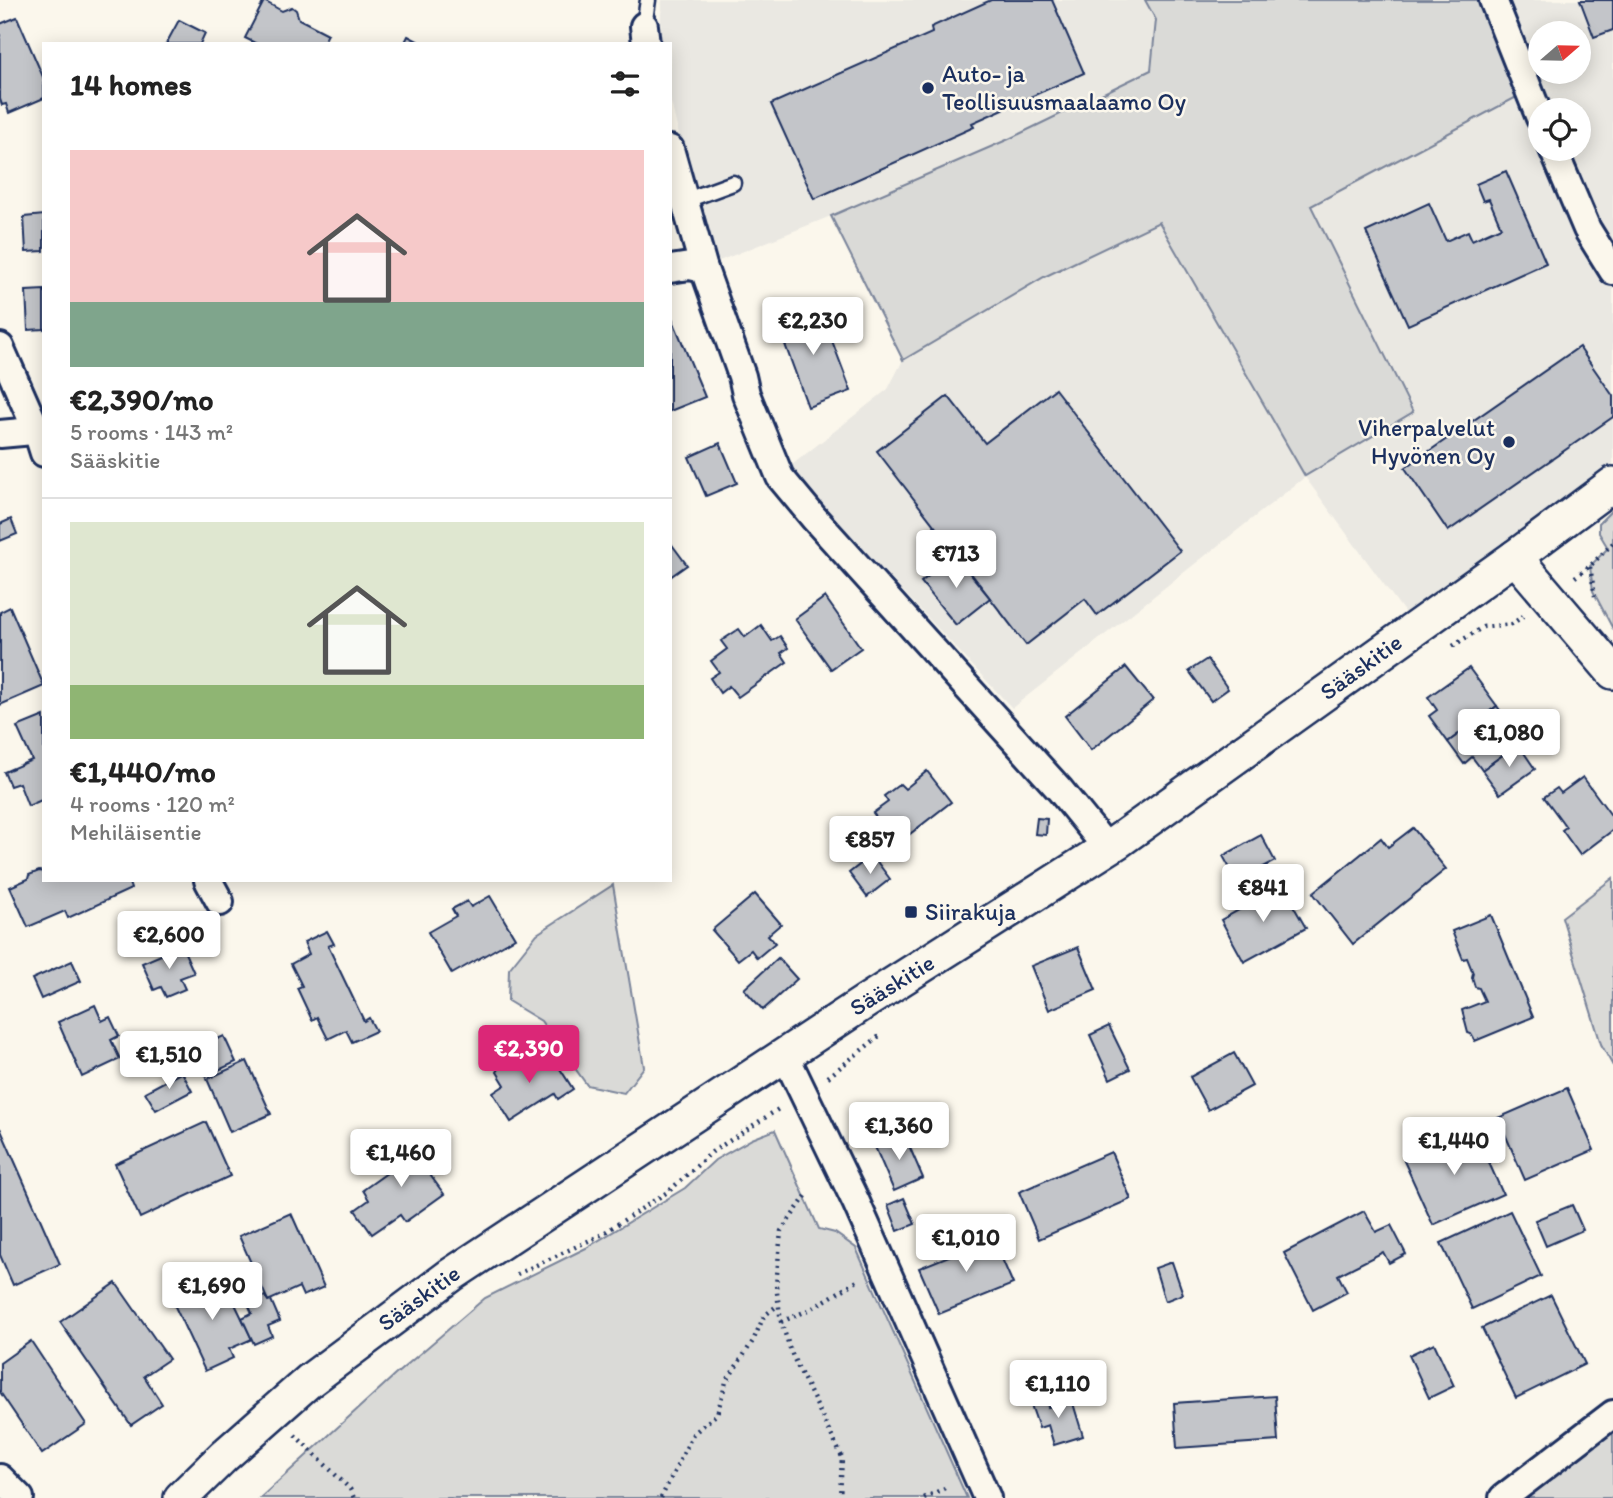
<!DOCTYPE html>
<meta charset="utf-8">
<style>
:root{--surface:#fff;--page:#f6f6f6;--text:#222;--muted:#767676;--line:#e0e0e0;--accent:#db2777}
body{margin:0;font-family:Itim,sans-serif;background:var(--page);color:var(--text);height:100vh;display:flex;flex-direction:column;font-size:26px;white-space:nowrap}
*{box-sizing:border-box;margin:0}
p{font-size:23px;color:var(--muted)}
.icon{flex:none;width:38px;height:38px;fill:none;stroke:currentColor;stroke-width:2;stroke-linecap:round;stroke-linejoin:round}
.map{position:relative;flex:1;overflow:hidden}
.details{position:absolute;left:42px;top:42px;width:630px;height:840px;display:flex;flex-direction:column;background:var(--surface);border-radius:0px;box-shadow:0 4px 18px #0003}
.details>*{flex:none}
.needle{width:46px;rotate:70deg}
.buttons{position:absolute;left:1528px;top:21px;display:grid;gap:14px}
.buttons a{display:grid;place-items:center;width:63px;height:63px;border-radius:50%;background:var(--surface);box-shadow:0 4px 18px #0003;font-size:35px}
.price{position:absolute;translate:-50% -60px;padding:0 16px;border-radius:7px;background:#fff;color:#222;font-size:23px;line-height:46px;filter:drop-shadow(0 2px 4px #0008)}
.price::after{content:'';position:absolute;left:50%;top:42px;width:21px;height:16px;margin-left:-10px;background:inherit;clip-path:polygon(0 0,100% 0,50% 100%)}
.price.current{background:var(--accent);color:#fff}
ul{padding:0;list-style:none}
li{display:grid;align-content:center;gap:14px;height:371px;padding:0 28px}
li+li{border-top:2px solid var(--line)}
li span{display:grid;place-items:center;height:217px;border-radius:0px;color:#555}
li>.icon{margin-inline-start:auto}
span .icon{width:126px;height:126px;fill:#fffc;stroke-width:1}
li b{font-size:30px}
h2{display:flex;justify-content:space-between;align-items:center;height:84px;padding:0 28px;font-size:30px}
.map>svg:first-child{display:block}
</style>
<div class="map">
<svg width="1613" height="1498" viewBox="0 0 1613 1498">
<rect width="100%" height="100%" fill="#fbf7ec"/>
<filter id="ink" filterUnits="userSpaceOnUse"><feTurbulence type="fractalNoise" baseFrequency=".0143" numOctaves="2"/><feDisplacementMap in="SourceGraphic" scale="14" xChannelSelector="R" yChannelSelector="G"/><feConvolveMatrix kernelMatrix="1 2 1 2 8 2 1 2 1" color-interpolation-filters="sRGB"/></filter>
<g filter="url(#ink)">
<path fill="#eae8e2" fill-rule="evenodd" d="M662 0H1613V483L1416 628 1305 477 1012 708 788 468 888 389 903 360 831 216 714 263 683 152 670 98V44H659ZM1540 33H1578V72H1540ZM1540 110H1578V149H1540Z"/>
<g fill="#dadad7" stroke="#7a849a" stroke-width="2">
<path d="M1145 0H1493L1528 91 1311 206 1413 412 1305 476 1159 222 1044 277 903 360 831 216 1009 139 1151 70 1156 20Z"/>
<path d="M1613 509V629L1593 591 1590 566 1608 548 1599 533V523Z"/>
<path d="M1613 878V1066L1601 1044 1562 917Z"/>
<path d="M613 885 644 1067 624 1093 587 1085 541 1021 508 1001 509 969 537 934Z"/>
<path d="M775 1130 819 1229 835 1233 856 1248 967 1498H260L395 1375 485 1298 586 1248 685 1188 715 1160 752 1139Z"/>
<path d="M1613 1430V1498H1526Z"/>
</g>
<g fill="#c3c5c9" stroke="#1b2f5e" stroke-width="2">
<path d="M991 0H1052L1084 73 972 123 974 127 814 199 771 104 932 33 931 27Z"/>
<path d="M1580 0H1613V30L1594 37Z"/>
<path d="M264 1 282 11 292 7 296 10 299 19 328 34 323 44H257L245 38Z"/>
<path d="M17 17 44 79V98L9 113 6 104 2 105 0 99V24Z"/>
<path d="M179 20 205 33 200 44H166Z"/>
<path d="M408 36 423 44H404Z"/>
<path d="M1506 171 1546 263 1408 325 1366 232 1429 203 1446 241 1468 231 1472 240 1501 227 1489 199 1483 201 1476 184Z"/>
<path d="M44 215V251L26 252 24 217Z"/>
<path d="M44 290V329L28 330 26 291Z"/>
<path d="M820 309 851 391 808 407 775 317 787 313 789 320Z"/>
<path d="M672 318 705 397 670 411V319Z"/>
<path d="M1579 347 1613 396V417L1448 531 1405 468Z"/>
<path d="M1055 389 1180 551 1097 615 1085 599 1026 645 877 451 948 396 985 443Z"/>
<path d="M720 443 737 483 706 496 689 457Z"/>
<path d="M11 519 17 534 0 541V524Z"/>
<path d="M670 542 687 565 670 577Z"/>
<path d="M955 555 990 598 956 625 921 582Z"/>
<path d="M825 597 861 648 831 669 795 619Z"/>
<path d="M10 607 44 686 0 705V612Z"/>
<path d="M761 625 772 641 780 636 788 648 781 653 787 662 738 697 729 686 720 693 710 678 719 672 711 661 727 649 721 641 739 629 745 637Z"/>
<path d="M1207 659 1228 689 1211 701 1189 671Z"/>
<path d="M1126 667 1153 700 1091 750 1065 716Z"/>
<path d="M1469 668 1497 706 1448 742 1429 716 1437 710 1428 697Z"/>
<path d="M1497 706 1522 741 1482 770 1472 757 1464 764 1448 742Z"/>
<path d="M44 716V799L28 806 19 783 10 786 4 772 32 760 17 727Z"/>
<path d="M1518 744 1535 769 1500 794 1482 770Z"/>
<path d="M927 771 951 802 897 844 873 813 888 802 884 796 900 784 905 789Z"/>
<path d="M1583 777 1613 818V830L1580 855 1562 830 1566 827 1544 797 1557 788 1561 793Z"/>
<path d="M1037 818 1047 819 1046 835 1035 834Z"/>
<path d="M1413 828 1446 869 1353 944 1313 893 1381 838 1388 847Z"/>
<path d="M1261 835 1275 861 1237 881 1223 856Z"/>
<path d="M872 855 890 879 867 897 849 873Z"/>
<path d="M39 871 44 872V880H128L131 889 68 918 65 911 28 927 10 887 28 879 29 875Z"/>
<path d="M1282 886 1306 928 1244 962 1221 920Z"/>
<path d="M755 894 781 924 768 935 775 943 757 958 751 950 738 960 712 930Z"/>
<path d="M490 896 515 938 452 974 428 932 456 916 452 909 467 901 471 907Z"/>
<path d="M1491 915 1533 1017 1475 1041 1471 1034 1468 1033 1462 1010 1485 1001 1479 988 1475 987 1472 977 1473 973 1467 958 1463 959 1452 931Z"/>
<path d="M327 931 334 944 328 946 364 1021 369 1018 376 1031 352 1042 346 1030 328 1039 317 1017 312 1020 297 988 302 986 291 964 309 954 304 942Z"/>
<path d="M182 946 194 973 180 978 185 989 166 997 161 987 154 990 142 963Z"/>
<path d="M1078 947 1096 990 1049 1010 1031 966Z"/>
<path d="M778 958 797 979 763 1010 744 989Z"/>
<path d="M72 961 81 981 41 999 32 979Z"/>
<path d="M95 1005 102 1021 110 1017 119 1036 111 1040 120 1059 82 1077 58 1022Z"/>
<path d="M1109 1026 1130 1069 1110 1079 1090 1035Z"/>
<path d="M224 1036 236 1062 206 1076 194 1049Z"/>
<path d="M529 1052 541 1070 555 1061 573 1089 558 1099 555 1094 511 1122 493 1093 505 1085 497 1072 500 1067Z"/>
<path d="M1234 1053 1252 1086 1208 1110 1190 1077Z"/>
<path d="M247 1061 271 1114 230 1132 207 1079Z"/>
<path d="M182 1072 192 1091 156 1110 145 1092Z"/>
<path d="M1567 1088 1594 1150 1525 1180 1498 1118Z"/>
<path d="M206 1122 230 1176 140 1218 115 1164Z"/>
<path d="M0 1128 60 1264 13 1285 0 1255Z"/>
<path d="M1474 1129 1503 1194 1433 1225 1404 1161Z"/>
<path d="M904 1134 923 1178 894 1191 875 1147Z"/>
<path d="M425 1137 437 1154 422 1164 444 1194 405 1222 400 1215 372 1234 355 1210 369 1200 363 1190 391 1170 387 1164Z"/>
<path d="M1111 1152 1131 1199 1039 1239 1019 1192Z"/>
<path d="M904 1198 915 1224 898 1231 888 1205Z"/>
<path d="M1572 1205 1583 1230 1546 1246 1535 1220Z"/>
<path d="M1364 1211 1376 1232 1391 1225 1406 1254 1389 1263 1383 1252 1338 1275 1347 1292 1313 1310 1284 1253Z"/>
<path d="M1510 1211 1541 1276 1472 1309 1441 1243Z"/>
<path d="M291 1213 324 1287 303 1296 299 1287 268 1301 239 1236Z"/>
<path d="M972 1235 980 1244 993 1238 1013 1284 939 1314 919 1268 954 1254 952 1244Z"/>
<path d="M1172 1262 1183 1294 1165 1301 1155 1268Z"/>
<path d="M221 1275 252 1339 229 1349 233 1358 205 1371 171 1298Z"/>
<path d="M116 1283 169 1359 144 1376 162 1404 131 1425 60 1322Z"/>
<path d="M1551 1295 1585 1364 1516 1398 1482 1328Z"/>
<path d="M265 1296 268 1301 271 1300 280 1321 268 1326 272 1336 254 1344 242 1318 252 1313 248 1304Z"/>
<path d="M31 1341 86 1424 42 1454 0 1392V1363Z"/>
<path d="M1434 1343 1454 1386 1429 1398 1409 1355Z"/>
<path d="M1275 1396 1278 1441 1177 1448 1174 1403Z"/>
<path d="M1045 1398 1048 1407 1072 1400 1083 1436 1054 1445 1048 1425 1039 1428 1030 1402Z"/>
</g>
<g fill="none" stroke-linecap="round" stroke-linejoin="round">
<g stroke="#1b2f5e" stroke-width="19">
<g id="service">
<path d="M644 26 648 0"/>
<path d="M684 201 733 183"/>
</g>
</g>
<g stroke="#1b2f5e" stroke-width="32">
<g id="minor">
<path d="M1493 0 1540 118"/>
<path d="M644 26 646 44"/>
<path d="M670 149 704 269 742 376 746 394 780 477 814 518 1060 790 1107 848"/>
<path d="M1553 149 1587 229 1613 271"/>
<path d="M670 269 690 266 704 269"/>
<path d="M0 347 37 431 44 453"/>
<path d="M0 434 44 430"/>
<path d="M208 880 220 902"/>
<path d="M785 1055 856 1202 987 1498"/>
<path d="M0 1478 20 1498"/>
<path d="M1503 1498 1613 1414"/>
</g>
</g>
<g stroke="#1b2f5e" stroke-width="38">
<g id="tertiary">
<path d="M1515 557 1613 672"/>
<path d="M181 1498 224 1456 309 1381 451 1275 865 1002 1117 842 1515 557 1613 484"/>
</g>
</g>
<g stroke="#1b2f5e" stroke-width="4.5" stroke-dasharray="2 5" stroke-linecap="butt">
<path d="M1590 567 1595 596"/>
<path d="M1575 577 1590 566 1613 543"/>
<path d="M1453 646 1483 627 1512 624 1523 616"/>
<path d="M828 1077 882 1034"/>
<path d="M806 1196 781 1231 776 1285 781 1322 793 1357 842 1457 840 1498"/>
<path d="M517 1274 599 1236 669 1191 712 1152 780 1108"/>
<path d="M781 1322 811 1309 859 1280"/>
<path d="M295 1435 350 1489 354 1498"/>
<path d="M661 1498 693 1434 717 1414 726 1382 753 1341 764 1316 778 1305"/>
<path d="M924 1498 949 1486"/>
</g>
<use href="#service" stroke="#fbf7ec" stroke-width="14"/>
<use href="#minor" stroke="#fbf7ec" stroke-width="26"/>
<use href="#tertiary" stroke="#fbf7ec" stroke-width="33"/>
</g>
</g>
<g fill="#1b2f5e" stroke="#fbf7ec" stroke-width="2.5">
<circle cx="928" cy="88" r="7"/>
<circle cx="1509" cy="442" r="7"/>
<rect x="904" y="905" width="14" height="14" rx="3.5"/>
</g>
<g text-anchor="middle" stroke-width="5" stroke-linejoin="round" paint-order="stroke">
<g font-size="24" fill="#1b2f5e" stroke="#fbf7ec" text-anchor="start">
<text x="942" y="82">Auto- ja<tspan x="942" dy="28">Teollisuusmaalaamo Oy</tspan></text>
<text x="1495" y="436" text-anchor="end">Viherpalvelut<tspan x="1495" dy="28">Hyvönen Oy</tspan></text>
<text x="925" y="920">Siirakuja</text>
</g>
<g font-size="24" fill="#1b2f5e" stroke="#fbf7ec">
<text transform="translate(1361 667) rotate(-36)" y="8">Sääskitie</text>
<text transform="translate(892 985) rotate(-32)" y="8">Sääskitie</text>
<text transform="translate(419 1298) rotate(-36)" y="8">Sääskitie</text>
</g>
</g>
</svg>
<div class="buttons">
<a><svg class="needle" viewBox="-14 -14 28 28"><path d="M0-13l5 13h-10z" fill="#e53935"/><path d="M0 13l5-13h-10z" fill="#767676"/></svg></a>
<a><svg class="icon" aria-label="locate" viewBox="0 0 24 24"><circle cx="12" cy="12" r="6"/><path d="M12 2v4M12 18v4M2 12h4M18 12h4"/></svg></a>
</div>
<b class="price" style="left:813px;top:357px">€2,230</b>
<b class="price" style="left:956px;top:590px">€713</b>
<b class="price" style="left:1509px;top:769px">€1,080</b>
<b class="price" style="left:870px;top:876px">€857</b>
<b class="price" style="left:1263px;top:924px">€841</b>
<b class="price" style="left:169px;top:971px">€2,600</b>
<b class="price current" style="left:529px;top:1085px">€2,390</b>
<b class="price" style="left:169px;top:1091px">€1,510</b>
<b class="price" style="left:899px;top:1162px">€1,360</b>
<b class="price" style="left:1454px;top:1177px">€1,440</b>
<b class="price" style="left:401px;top:1189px">€1,460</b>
<b class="price" style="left:966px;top:1274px">€1,010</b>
<b class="price" style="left:212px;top:1322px">€1,690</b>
<b class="price" style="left:1058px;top:1420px">€1,110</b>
<section class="details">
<h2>14 homes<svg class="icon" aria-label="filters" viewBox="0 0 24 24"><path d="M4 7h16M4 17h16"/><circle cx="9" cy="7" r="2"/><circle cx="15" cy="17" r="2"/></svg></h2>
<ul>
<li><span style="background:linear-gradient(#f6c9c9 70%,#7fa58c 0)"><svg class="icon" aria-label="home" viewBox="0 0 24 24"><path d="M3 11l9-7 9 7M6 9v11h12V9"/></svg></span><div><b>€2,390/mo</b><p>5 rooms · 143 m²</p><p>Sääskitie</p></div></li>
<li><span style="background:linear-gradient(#dfe7d0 75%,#8fb573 0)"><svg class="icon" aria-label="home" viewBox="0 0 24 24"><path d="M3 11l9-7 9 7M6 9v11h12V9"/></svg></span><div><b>€1,440/mo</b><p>4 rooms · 120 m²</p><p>Mehiläisentie</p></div></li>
</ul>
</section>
</div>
